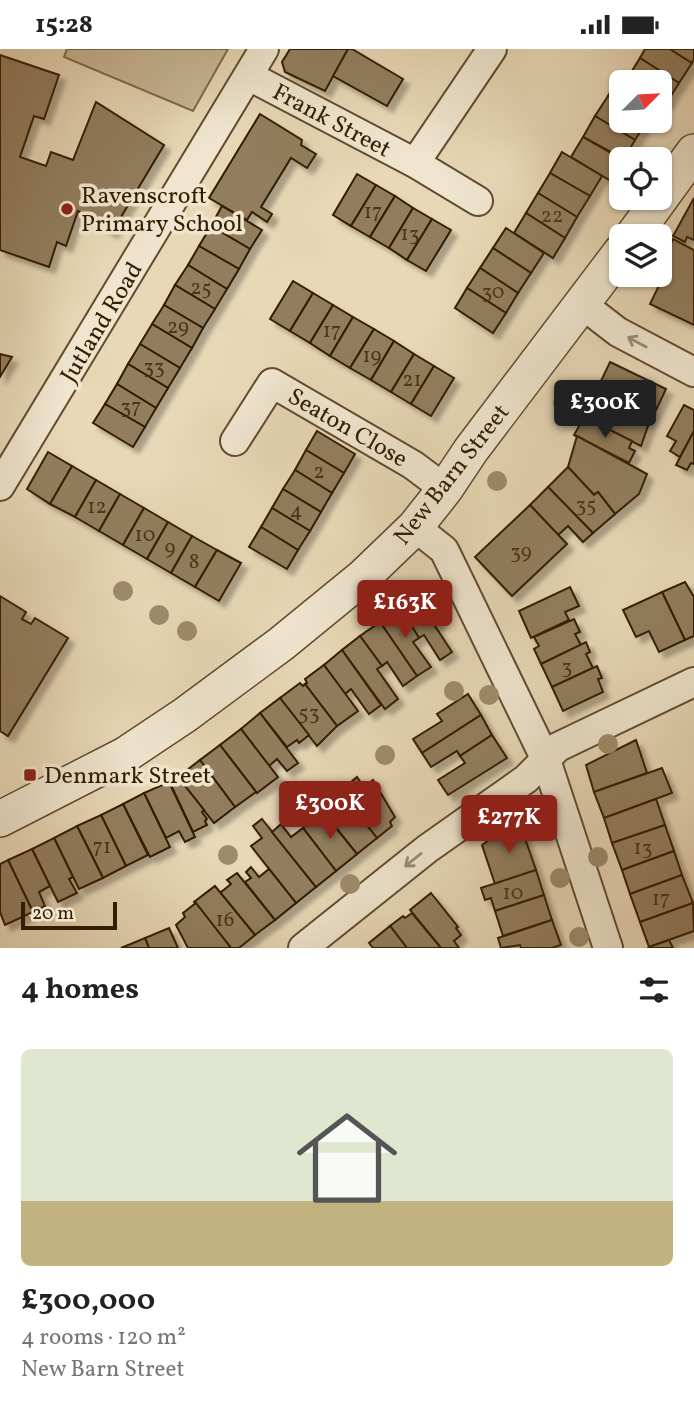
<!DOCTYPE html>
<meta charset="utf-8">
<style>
:root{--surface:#fff;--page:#f2f2f2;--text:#222;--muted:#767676;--line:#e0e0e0;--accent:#8f2418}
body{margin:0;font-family:Vollkorn,serif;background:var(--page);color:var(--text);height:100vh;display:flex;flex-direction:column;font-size:26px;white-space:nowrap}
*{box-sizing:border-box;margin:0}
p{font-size:23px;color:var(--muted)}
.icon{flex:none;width:38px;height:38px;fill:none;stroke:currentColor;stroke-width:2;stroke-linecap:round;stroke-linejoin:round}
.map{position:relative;height:899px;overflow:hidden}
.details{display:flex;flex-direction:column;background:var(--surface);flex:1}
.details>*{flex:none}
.needle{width:46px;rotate:66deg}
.tools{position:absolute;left:609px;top:21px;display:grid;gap:14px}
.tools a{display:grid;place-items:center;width:63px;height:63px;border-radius:10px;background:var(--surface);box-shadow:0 2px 5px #0004;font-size:35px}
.scale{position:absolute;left:21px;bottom:18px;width:96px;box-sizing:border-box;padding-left:7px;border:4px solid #341d00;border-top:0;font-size:19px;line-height:24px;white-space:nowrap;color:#341d00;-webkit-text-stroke:5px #f0e6d0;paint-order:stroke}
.price{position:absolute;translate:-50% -60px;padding:0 16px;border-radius:7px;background:var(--accent);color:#fff;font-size:23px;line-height:46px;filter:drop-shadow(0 2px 4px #0008)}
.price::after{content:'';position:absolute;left:50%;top:42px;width:21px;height:16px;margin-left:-10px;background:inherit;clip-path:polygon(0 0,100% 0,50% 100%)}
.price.current{background:#222;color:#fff}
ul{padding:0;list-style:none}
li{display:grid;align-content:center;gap:14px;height:371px;padding:0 21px}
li+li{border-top:2px solid var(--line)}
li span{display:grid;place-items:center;height:217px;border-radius:10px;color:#555}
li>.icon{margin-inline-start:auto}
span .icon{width:126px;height:126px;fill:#fffc;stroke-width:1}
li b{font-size:30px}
h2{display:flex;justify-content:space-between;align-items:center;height:84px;padding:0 21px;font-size:30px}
.status{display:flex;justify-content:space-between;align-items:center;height:49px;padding:0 35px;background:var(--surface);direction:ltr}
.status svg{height:19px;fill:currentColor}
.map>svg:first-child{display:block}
</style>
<div class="status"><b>15:28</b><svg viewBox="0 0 49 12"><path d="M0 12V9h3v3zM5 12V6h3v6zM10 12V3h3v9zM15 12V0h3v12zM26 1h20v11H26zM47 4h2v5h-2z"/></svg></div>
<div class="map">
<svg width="694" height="899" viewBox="0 0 694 899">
<defs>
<filter id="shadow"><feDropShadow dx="6" dy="6" stdDeviation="2" flood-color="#0004"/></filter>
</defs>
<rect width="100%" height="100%" fill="#e8d8b7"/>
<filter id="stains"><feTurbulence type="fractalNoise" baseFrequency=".00286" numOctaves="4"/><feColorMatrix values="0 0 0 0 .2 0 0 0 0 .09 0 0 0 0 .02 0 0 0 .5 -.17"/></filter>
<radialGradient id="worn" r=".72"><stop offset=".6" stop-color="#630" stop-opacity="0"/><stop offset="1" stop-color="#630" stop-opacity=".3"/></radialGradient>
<path fill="#c9b898" stroke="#7e6a4c" stroke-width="2" d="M67 0H228L193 62 64 8Z"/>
<g fill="#927e5f" stroke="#341d00" stroke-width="2" filter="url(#shadow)">
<path d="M290 0H348L325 42 285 23 282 13Z"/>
<path d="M348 0H352L403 30 387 57 333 27Z"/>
<path d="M645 0H670L692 14 679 34 640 9Z"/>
<path d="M670 0H694V10L692 14Z"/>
<path d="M0 6 59 26 44 70 34 67 20 108 46 117 51 103 73 111 96 53 164 96 112 183 78 162 66 197 57 193 49 218 0 201Z"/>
<path d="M640 9 679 34 666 55 660 50V33H632L627 30Z"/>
<path d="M620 26 632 33H621V55L608 47Z"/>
<path d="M608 47 621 55V72H647L635 91 595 67Z"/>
<path d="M260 65 302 91 301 96 316 105 307 119 291 109 261 158 272 165 267 173 252 163 247 171 209 149Z"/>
<path d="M595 67 635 91 624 110 583 88Z"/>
<path d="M583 88 621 110V115L611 132 571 108Z"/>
<path d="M562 103 602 127 590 147 550 124Z"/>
<path d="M550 124 590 147 577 168 538 144Z"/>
<path d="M357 125 376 136 351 177 333 166Z"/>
<path d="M376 136 395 147 370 188 351 177Z"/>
<path d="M538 144 577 168 565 189 526 164Z"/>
<path d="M395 147 413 159 389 199 370 188Z"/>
<path d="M694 149V191L687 188 685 193 673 187Z"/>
<path d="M222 157 262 181 250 200 211 177Z"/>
<path d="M413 159 432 170 407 211 389 199Z"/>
<path d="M526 164 565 189 553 209 514 184Z"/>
<path d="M432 170 451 181 426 222 407 211Z"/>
<path d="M211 177 250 200 239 220 199 197Z"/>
<path d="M506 179 544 204 531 224 493 199Z"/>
<path d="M673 190 694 201V276L650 255 665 224 660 221V218Z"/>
<path d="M199 197 239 220 227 240 188 216Z"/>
<path d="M493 199 531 224 518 244 480 219Z"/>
<path d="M188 216 227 240 215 260 175 236Z"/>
<path d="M480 219 518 244 506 264 467 239Z"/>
<path d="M293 232 313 244 290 282 270 270Z"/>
<path d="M175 236 215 260 203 279 164 256Z"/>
<path d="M467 239 506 264 493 284 455 259Z"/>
<path d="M313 244 333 256 310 294 290 282Z"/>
<path d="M164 256 203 279 192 299 152 275Z"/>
<path d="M333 256 353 268 330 307 310 294Z"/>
<path d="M353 268 374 280 350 319 330 307Z"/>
<path d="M152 275 192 299 180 319 140 295Z"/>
<path d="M374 280 394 292 371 331 350 319Z"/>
<path d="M394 292 414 305 391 343 371 331Z"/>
<path d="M140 295 180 319 168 339 128 315Z"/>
<path d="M0 305 12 308 0 328Z"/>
<path d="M414 305 434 317 411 355 391 343Z"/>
<path d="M610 313 666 340 657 359 601 332Z"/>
<path d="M128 315 168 339 156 359 117 335Z"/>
<path d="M434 317 454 329 431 367 411 355Z"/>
<path d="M601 332 657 359 648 377 593 350Z"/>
<path d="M117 335 156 359 145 378 105 355Z"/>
<path d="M593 350 648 377 641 397 584 368Z"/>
<path d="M105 355 145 378 133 398 93 374Z"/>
<path d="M684 356 694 361V382L680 408 670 402 676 392 667 387Z"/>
<path d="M584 368 632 392 629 399 635 402 629 414 574 386Z"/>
<path d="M317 382 355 405 344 424 306 401Z"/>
<path d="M694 382V415L691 414 687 421 676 416Z"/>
<path d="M577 387 647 425 639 445 615 465 598 443 594 446 568 418Z"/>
<path d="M306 401 344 424 332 444 295 421Z"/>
<path d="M48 403 72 417 50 455 27 440Z"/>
<path d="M72 417 96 431 75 468 50 455Z"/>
<path d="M568 418 594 446 598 443 615 465 593 484 548 438Z"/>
<path d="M295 421 332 444 321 463 283 440Z"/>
<path d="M96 431 120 445 99 482 75 468Z"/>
<path d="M548 438 593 484 583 493 568 477 558 486 530 456Z"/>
<path d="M283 440 321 463 310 482 272 459Z"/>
<path d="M120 445 144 459 123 496 99 482Z"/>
<path d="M530 456 567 495 512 547 475 508Z"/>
<path d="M144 459 168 473 147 510 123 496Z"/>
<path d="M272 459 310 482 298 501 261 478Z"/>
<path d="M168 473 192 487 171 524 147 510Z"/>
<path d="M261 478 298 501 287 520 249 498Z"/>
<path d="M192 487 217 501 195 538 171 524Z"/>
<path d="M217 501 241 514 219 552 195 538Z"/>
<path d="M685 533 694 548V587L685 591 662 543Z"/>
<path d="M570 538 579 557 565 563 569 571 531 589 519 562Z"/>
<path d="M418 539 440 574 435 577 452 603 440 611 424 586 419 589 396 553Z"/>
<path d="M662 543 685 591 659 603 649 582 636 588 623 561Z"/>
<path d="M0 547 26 563 22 570 31 575 35 569 68 589 8 687 0 682Z"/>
<path d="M400 558 419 589 413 593 431 618 417 627 380 573Z"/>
<path d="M574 570 580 583 575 585 581 596 541 615 534 600 539 597 534 588Z"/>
<path d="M380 573 417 627 403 637 387 613 382 617 360 587Z"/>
<path d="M360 587 382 617 377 620 398 650 385 660 342 601Z"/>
<path d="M586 593 590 603 586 605 593 619 552 638 541 615Z"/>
<path d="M342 601 381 656 369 665 351 640 345 645 324 616Z"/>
<path d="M324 616 358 662 337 677 305 635 307 634 305 630Z"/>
<path d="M597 617 602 629 598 630 603 643 563 662 552 638Z"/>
<path d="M300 634 303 637 305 635 337 677 317 697 280 649Z"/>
<path d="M468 645 481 666 422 704 413 690 442 672 437 665Z"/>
<path d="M280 649 309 686 299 694 297 691 287 698 260 664Z"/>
<path d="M260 664 298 714 287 722 277 710 269 717 241 680Z"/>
<path d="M481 666 492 686 460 707 457 702 431 718 422 704Z"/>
<path d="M241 680 278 728 257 744 220 696Z"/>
<path d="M492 686 507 709 448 746 438 731 465 714 460 707Z"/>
<path d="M636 691 647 724 594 743 586 716Z"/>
<path d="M220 696 256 743 235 758 200 711Z"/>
<path d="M200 711 235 758 214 774 178 728Z"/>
<path d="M662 719 672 744 604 769 594 743Z"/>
<path d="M178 728 204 761 202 763 207 770 205 772 207 776 193 783 170 734Z"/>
<path d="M357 728 364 738 373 731 395 768 390 773 392 777 377 789 340 742Z"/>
<path d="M169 733 195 788 185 793 179 782 166 789 144 744Z"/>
<path d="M144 744 170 798 150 808 123 755Z"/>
<path d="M656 750 665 776 612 794 604 769Z"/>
<path d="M123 755 148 806 126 817 101 766Z"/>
<path d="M350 755 377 789 357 805 327 767 338 759 340 763Z"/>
<path d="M323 763 357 805 336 822 303 779Z"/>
<path d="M101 766 126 817 103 829 77 777Z"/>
<path d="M262 770 316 838 296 854 251 797 262 789 253 777Z"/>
<path d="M281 775 291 788 303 779 336 822 316 838 272 783Z"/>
<path d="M520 775 536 821 495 835 482 796 502 781Z"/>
<path d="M665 776 674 802 622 821 612 794Z"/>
<path d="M77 777 103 829 79 840 54 789Z"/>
<path d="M54 789 73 828 69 830 77 844 58 853 32 800Z"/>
<path d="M32 800 50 837 39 843 45 857 33 863 8 811Z"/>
<path d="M674 802 682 826 630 845 622 821Z"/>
<path d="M8 811 33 863 5 876 0 863V815Z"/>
<path d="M251 818 259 828 269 820 296 854 275 871 245 833 251 829 246 823Z"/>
<path d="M536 821 544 846 495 862 491 849 485 851 481 839Z"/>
<path d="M237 824 275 871 255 886 220 844 231 835 227 831Z"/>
<path d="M682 826 693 854 640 873 630 845Z"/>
<path d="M215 837 255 886 239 899H231L194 853Z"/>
<path d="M431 844 458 878 456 879 461 886 454 892 459 899H441L410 861Z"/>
<path d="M544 846 552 871 503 887 495 862Z"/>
<path d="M196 854 231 899H188L176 876 185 868 183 864Z"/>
<path d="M693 854 694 882 649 898 640 873Z"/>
<path d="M412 864 441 899H407L390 877 403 867 405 869Z"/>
<path d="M552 871 561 896 552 899H521L520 896 501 899 498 889Z"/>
<path d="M390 877 407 899H373L369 894Z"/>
<path d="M169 879 178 899H149L145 889Z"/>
<path d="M145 889 149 899H121Z"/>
<path d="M669 891 673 899H648L649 898Z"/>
</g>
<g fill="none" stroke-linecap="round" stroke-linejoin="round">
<g stroke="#614c2e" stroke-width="32">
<g id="minor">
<path d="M249 27 415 114 478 152"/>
<path d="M415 114 492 0"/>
<path d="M583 256 618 283 694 323"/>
<path d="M235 392 272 334 413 416 445 440"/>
<path d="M0 437 264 0"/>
<path d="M415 478 444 501 447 507 546 711 608 899"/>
<path d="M303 899 427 800 526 730 558 698 694 633"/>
</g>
</g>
<g stroke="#614c2e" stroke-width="38">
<g id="tertiary">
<path d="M633 187 694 103"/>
<path d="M0 770 125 706 185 666 281 595 363 528 415 478 445 440 471 401 621 203"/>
</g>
</g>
<use href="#minor" stroke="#f0e6d0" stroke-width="28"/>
<use href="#tertiary" stroke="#f0e6d0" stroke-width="35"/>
</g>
<g fill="#9e8b6c">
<circle cx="563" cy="354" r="10"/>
<circle cx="497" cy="432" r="10"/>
<circle cx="123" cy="542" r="10"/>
<circle cx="159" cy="566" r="10"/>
<circle cx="187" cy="582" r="10"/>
<circle cx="454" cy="642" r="10"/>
<circle cx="489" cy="646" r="10"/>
<circle cx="608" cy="695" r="10"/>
<circle cx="385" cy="706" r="10"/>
<circle cx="542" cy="776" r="10"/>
<circle cx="228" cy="806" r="10"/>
<circle cx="598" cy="808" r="10"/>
<circle cx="560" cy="829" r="10"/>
<circle cx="350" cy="835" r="10"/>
<circle cx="579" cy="888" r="10"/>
</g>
<defs><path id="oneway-shaft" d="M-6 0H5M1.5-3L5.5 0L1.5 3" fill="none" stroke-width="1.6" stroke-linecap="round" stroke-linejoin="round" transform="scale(1.75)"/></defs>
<g stroke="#9b8c72">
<use href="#oneway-shaft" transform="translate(637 293) rotate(-152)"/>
<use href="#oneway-shaft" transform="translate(413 811) rotate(141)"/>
</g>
<g fill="#8f2418" stroke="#f0e6d0" stroke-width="2.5">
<circle cx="67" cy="160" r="7"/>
<rect x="23" y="719" width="14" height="14" rx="3.5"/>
</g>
<g text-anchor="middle" stroke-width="7" stroke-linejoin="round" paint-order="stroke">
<g font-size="21" fill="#4c3518">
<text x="373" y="169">17</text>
<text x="552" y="173">22</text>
<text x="410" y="191">13</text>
<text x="201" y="245">25</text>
<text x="493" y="249">30</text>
<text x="178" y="284">29</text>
<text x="332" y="288">17</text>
<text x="372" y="313">19</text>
<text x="154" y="324">33</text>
<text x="412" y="337">21</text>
<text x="131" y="364">37</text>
<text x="319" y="429">2</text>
<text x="586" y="462">35</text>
<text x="97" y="464">12</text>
<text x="296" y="468">4</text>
<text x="145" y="492">10</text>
<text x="170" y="505">9</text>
<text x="521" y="509">39</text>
<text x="194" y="519">8</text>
<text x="567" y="624">3</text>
<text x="309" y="670">53</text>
<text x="102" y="804">71</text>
<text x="643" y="805">13</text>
<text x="513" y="850">10</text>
<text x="661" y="856">17</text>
<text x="225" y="877">16</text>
</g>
<g font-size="24" fill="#341d00" stroke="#f0e6d0">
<text transform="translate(332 71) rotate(28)" y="8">Frank Street</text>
<text transform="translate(101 273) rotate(-59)" y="8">Jutland Road</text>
<text transform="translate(348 378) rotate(30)" y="8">Seaton Close</text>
<text transform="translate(451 425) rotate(-52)" y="8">New Barn Street</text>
</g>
<g font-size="24" fill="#341d00" stroke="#f0e6d0" text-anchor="start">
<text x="81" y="154">Ravenscroft<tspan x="81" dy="28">Primary School</tspan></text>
<text x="44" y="734">Denmark Street</text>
</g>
</g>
<rect width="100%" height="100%" filter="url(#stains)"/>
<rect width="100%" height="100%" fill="url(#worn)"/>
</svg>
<div class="tools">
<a><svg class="needle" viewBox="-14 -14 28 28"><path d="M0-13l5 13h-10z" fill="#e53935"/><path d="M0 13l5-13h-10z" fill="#767676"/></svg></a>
<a><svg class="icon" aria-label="locate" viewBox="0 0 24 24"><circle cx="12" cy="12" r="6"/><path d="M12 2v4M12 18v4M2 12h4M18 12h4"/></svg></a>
<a><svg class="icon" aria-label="layers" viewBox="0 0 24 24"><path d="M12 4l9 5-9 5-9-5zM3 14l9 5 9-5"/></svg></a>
</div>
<div class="scale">20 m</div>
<b class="price current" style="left:605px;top:391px">£300K</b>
<b class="price" style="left:405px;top:591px">£163K</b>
<b class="price" style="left:330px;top:792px">£300K</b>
<b class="price" style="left:509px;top:806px">£277K</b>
</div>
<section class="details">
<h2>4 homes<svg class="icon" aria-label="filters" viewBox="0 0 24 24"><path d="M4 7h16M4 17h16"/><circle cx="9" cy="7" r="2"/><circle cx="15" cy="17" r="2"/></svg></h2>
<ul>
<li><span style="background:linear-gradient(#dfe7d0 70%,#c2b280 0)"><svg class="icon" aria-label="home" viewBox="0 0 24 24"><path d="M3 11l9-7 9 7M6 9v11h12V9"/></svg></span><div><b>£300,000</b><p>4 rooms · 120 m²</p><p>New Barn Street</p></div></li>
</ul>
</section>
